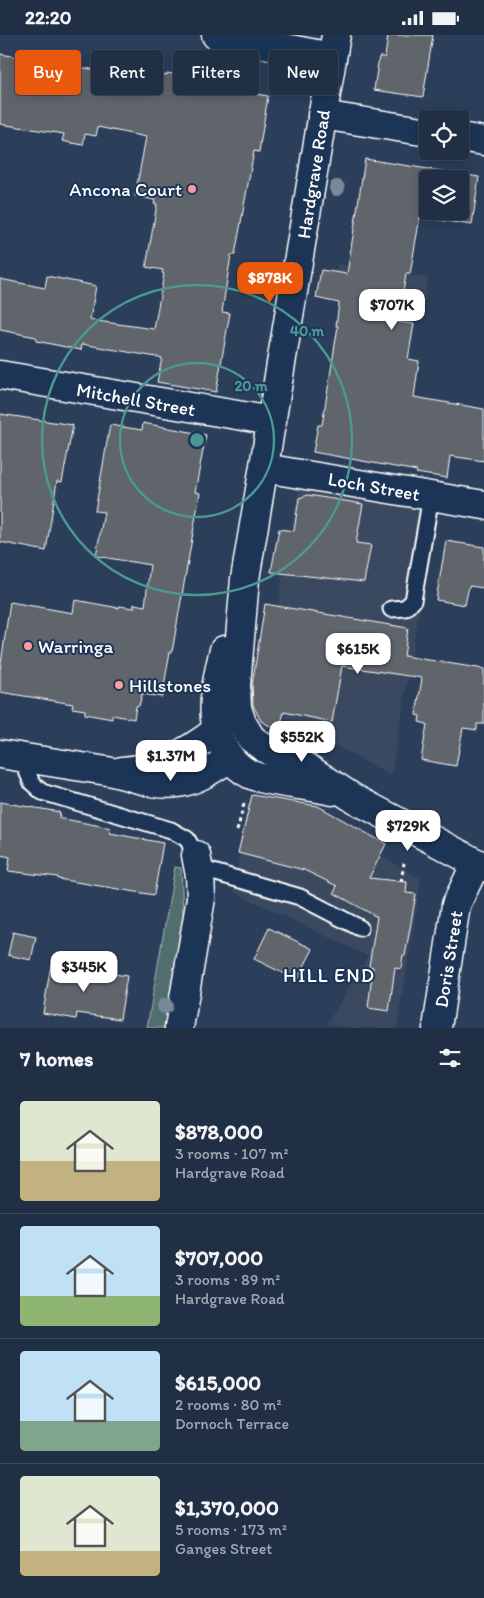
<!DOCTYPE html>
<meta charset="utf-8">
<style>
:root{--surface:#202f44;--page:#2d3b4f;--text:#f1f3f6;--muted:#a2a9b2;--line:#3d4a5d;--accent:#ea580c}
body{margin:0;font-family:Itim,sans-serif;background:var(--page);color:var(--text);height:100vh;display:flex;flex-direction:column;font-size:19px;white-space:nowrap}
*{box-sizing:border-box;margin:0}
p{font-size:16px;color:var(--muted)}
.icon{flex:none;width:28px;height:28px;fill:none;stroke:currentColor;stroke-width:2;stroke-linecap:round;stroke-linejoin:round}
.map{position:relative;height:993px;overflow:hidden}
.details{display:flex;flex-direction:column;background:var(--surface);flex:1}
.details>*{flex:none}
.banner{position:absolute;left:15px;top:15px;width:455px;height:45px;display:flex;gap:10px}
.buttons{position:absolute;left:419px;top:75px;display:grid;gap:10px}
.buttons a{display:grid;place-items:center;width:50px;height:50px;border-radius:5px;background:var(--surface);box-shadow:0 2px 12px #0003,0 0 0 1px var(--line);font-size:25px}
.price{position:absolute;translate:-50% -42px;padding:0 11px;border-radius:10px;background:#fff;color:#222;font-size:16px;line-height:32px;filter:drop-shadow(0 1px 2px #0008)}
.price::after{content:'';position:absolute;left:50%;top:30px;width:15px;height:11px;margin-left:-8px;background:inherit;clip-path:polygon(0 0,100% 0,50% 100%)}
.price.on{background:var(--accent);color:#fff}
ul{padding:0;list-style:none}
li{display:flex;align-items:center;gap:15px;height:125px;padding:0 20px}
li+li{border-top:1px solid var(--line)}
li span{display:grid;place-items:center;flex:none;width:140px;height:100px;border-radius:5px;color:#555}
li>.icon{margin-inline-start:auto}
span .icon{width:60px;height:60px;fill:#fffc;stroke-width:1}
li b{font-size:21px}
h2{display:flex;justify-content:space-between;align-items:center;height:60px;padding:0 20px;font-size:21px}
.chip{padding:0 18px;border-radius:5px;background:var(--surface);box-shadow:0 2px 12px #0003,0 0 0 1px var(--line);font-size:18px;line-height:45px}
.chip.on{background:var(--accent);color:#fff}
.status{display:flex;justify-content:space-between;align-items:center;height:35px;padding:0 25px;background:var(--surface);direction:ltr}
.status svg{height:14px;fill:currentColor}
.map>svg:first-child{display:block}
</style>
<div class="status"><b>22:20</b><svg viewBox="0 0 49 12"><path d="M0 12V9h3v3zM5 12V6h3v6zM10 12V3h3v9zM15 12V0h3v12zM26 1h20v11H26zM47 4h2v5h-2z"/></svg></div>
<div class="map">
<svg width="484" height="993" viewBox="0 0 484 993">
<rect width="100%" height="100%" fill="#2b3f5b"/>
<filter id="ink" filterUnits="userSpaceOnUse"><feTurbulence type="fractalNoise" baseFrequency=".02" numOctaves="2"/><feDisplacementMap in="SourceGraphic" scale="10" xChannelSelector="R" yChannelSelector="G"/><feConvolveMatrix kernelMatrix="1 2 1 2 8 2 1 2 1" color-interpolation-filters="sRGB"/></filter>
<g filter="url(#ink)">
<g fill="#3b4a60">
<path d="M337 229 428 243 422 280 331 266Z"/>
<path d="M299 453 436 476 391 741 268 673 265 667 284 530Z"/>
<path d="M247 768 317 784 421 844 397 993H354L327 989 368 921 234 857Z"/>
</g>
<path fill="#506e6d" stroke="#a8b6b6" d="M175 832 181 833 183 880 164 993H147Z"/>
<g fill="#61656c" stroke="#fff" fill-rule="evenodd">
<path d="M388 0H433L423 62 374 55 379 22H385Z"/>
<path d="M0 19 133 41V38L157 42 156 38 167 40V38L207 46 206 51 268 61 259 117 254 116 235 220H231L222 277 230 278 216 357 157 347 162 323 82 309 81 315 36 306V302L0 295V244L45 253 47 241 96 251 90 285 154 294 164 239 162 238 163 235 146 232 157 169H154L155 165 135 161 146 102 98 92 96 101 85 99 83 110 62 106 64 99 0 89Z"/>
<path d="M365 124 479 142 472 190 420 182 410 239H406L398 287 414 289 408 324 419 326 414 362 484 374V426L450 421 447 443 416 438 417 436 313 417 318 390H322L338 291H336L339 268 316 263 321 235 347 239ZM428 144H460V176H428Z"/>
<path d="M0 379 73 390 62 447 57 446 46 516 0 507Z"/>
<path d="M143 388 206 400 195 457 200 458 172 617H170L162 662 142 659 139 671H136L134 684 112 680V684L85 679V675L72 673 73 669 0 657V635L10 567 73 578 75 565 119 573V571L134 573V569L145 571 150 530 96 521 104 477 95 476 110 390 142 395Z"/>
<path d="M308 460 363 469 356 508 371 510 364 547 271 537 279 494 294 496 299 463Z"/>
<path d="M446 506 484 512V553L469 551 465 570 436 565Z"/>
<path d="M265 569 408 593 404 621 484 634V689H477V695L463 693 456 731 421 725 427 689 419 687 420 681 416 680 422 643 342 631 332 687 284 677 279 696 261 686 253 670 252 650Z"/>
<path d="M252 760 318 771 386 809 369 843 407 847 406 858 416 859 405 921 403 920 401 934 395 933 389 976 368 973 373 932 369 931 377 882 334 858 337 851 304 835 238 818Z"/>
<path d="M0 767 60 777 59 783 111 793 110 798 163 808 154 860 58 844V842L8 836 10 822 0 820Z"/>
<path d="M269 893 313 914 297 945 254 924Z"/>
<path d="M13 897 36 902 31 925 8 920Z"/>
<path d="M51 929 127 941 120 984 77 978 76 984 43 978Z"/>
</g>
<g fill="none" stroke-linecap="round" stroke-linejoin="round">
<g stroke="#fff" stroke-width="19">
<g id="lane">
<path d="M391 574 405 573 413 566 431 461"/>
<path d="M21 722 32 748 42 757 171 795 187 804 196 820"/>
<path d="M199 833 300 862 360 893"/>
</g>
</g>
<g stroke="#fff" stroke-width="31">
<g id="street">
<path d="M216 0 332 22"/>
<path d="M322 80 428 97"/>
<path d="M460 102 484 106"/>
<path d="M0 340 272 386"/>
<path d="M264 433 484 470"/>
<path d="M0 719C36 725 71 730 107 736 131 740 153 752 178 748 198 745 214 733 230 723"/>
<path d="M122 736C159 734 188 717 216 696"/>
<path d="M179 993 201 863 200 841 196 820"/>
<path d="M437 993 456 870 476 828"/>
</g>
</g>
<g stroke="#fff" stroke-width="31">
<g id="secondary">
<path d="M336 0 245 544 236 650 237 673 242 688 251 703 264 713 286 725 306 732 353 763 484 832"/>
<path d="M224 615C215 651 205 694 232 725 239 733 247 739 257 742 281 749 307 750 332 756"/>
</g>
</g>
<g stroke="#fff" stroke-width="3" stroke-dasharray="4 4" stroke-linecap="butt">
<path d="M237 796 245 765"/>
<path d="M401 847 404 828"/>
</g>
<use href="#lane" stroke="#1d3557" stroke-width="15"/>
<use href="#street" stroke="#1d3557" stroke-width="28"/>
<use href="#secondary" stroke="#1d3557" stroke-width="28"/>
</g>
<g fill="#798995">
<circle cx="337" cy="153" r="8"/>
<circle cx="165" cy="971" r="8"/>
</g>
</g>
<g fill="none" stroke="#4b9892" stroke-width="2.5">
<circle cx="197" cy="405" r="77"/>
<circle cx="197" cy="405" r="155"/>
</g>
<g fill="#ff9aa2" stroke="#1d3557" stroke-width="2">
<circle cx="192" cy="154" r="5"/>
<circle cx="28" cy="611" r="5"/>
<circle cx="119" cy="650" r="5"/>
</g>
<g text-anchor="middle" stroke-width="4" stroke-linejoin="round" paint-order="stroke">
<g font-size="19" fill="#fff" stroke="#1d3557">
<text transform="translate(313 139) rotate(-81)" y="7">Hardgrave Road</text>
<text transform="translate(136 364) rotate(10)" y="7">Mitchell Street</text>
<text transform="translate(374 451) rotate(10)" y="7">Loch Street</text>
<text transform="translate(448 924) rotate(-81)" y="7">Doris Street</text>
</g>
<g font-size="19" fill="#fff" stroke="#1d3557" text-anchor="start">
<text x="182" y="161" text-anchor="end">Ancona Court</text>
<text x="38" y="618">Warringa</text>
<text x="129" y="657">Hillstones</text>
</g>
<g font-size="20" letter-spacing="1" fill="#fff" stroke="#1d3557">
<text x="329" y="947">HILL END</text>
</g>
</g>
<circle cx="197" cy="405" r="8" fill="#4b9892" stroke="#1d3557" stroke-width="2.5"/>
<g font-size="15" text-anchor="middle" font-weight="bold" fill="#4b9892" stroke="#1d3557" stroke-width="4" stroke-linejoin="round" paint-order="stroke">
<text x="307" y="301">40 m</text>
<text x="251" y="356">20 m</text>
</g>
</svg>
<div class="buttons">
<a><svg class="icon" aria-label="locate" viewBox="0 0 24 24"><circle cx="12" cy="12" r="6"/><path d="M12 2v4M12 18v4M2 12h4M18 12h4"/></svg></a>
<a><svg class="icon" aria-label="layers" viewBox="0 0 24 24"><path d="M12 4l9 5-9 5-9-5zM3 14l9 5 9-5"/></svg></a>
</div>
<b class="price on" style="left:270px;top:269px">$878K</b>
<b class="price" style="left:392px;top:296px">$707K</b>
<b class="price" style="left:358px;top:640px">$615K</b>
<b class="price" style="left:302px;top:728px">$552K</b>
<b class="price" style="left:171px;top:747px">$1.37M</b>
<b class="price" style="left:408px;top:817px">$729K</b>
<b class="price" style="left:84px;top:958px">$345K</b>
<div class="banner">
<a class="chip on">Buy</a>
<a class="chip">Rent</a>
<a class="chip">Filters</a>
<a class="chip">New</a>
</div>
</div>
<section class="details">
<h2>7 homes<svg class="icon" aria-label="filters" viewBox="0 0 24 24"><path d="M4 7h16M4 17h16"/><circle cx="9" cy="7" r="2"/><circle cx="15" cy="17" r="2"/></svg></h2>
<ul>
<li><span style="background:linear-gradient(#dfe7d0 60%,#c2b280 0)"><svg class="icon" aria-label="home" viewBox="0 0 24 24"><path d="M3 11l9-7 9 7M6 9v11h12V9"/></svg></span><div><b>$878,000</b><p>3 rooms · 107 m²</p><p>Hardgrave Road</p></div></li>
<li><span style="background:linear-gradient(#bfe0f5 70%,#8fb573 0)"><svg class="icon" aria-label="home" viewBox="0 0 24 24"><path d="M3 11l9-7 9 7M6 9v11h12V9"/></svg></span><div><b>$707,000</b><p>3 rooms · 89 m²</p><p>Hardgrave Road</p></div></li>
<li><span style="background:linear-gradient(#bfe0f5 70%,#7fa58c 0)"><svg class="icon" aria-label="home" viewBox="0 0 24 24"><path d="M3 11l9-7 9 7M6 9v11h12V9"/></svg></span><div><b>$615,000</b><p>2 rooms · 80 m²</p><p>Dornoch Terrace</p></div></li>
<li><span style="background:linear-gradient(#dfe7d0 75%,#c2b280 0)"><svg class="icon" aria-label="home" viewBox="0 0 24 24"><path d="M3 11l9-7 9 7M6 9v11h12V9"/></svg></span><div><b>$1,370,000</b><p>5 rooms · 173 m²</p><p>Ganges Street</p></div></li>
</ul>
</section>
